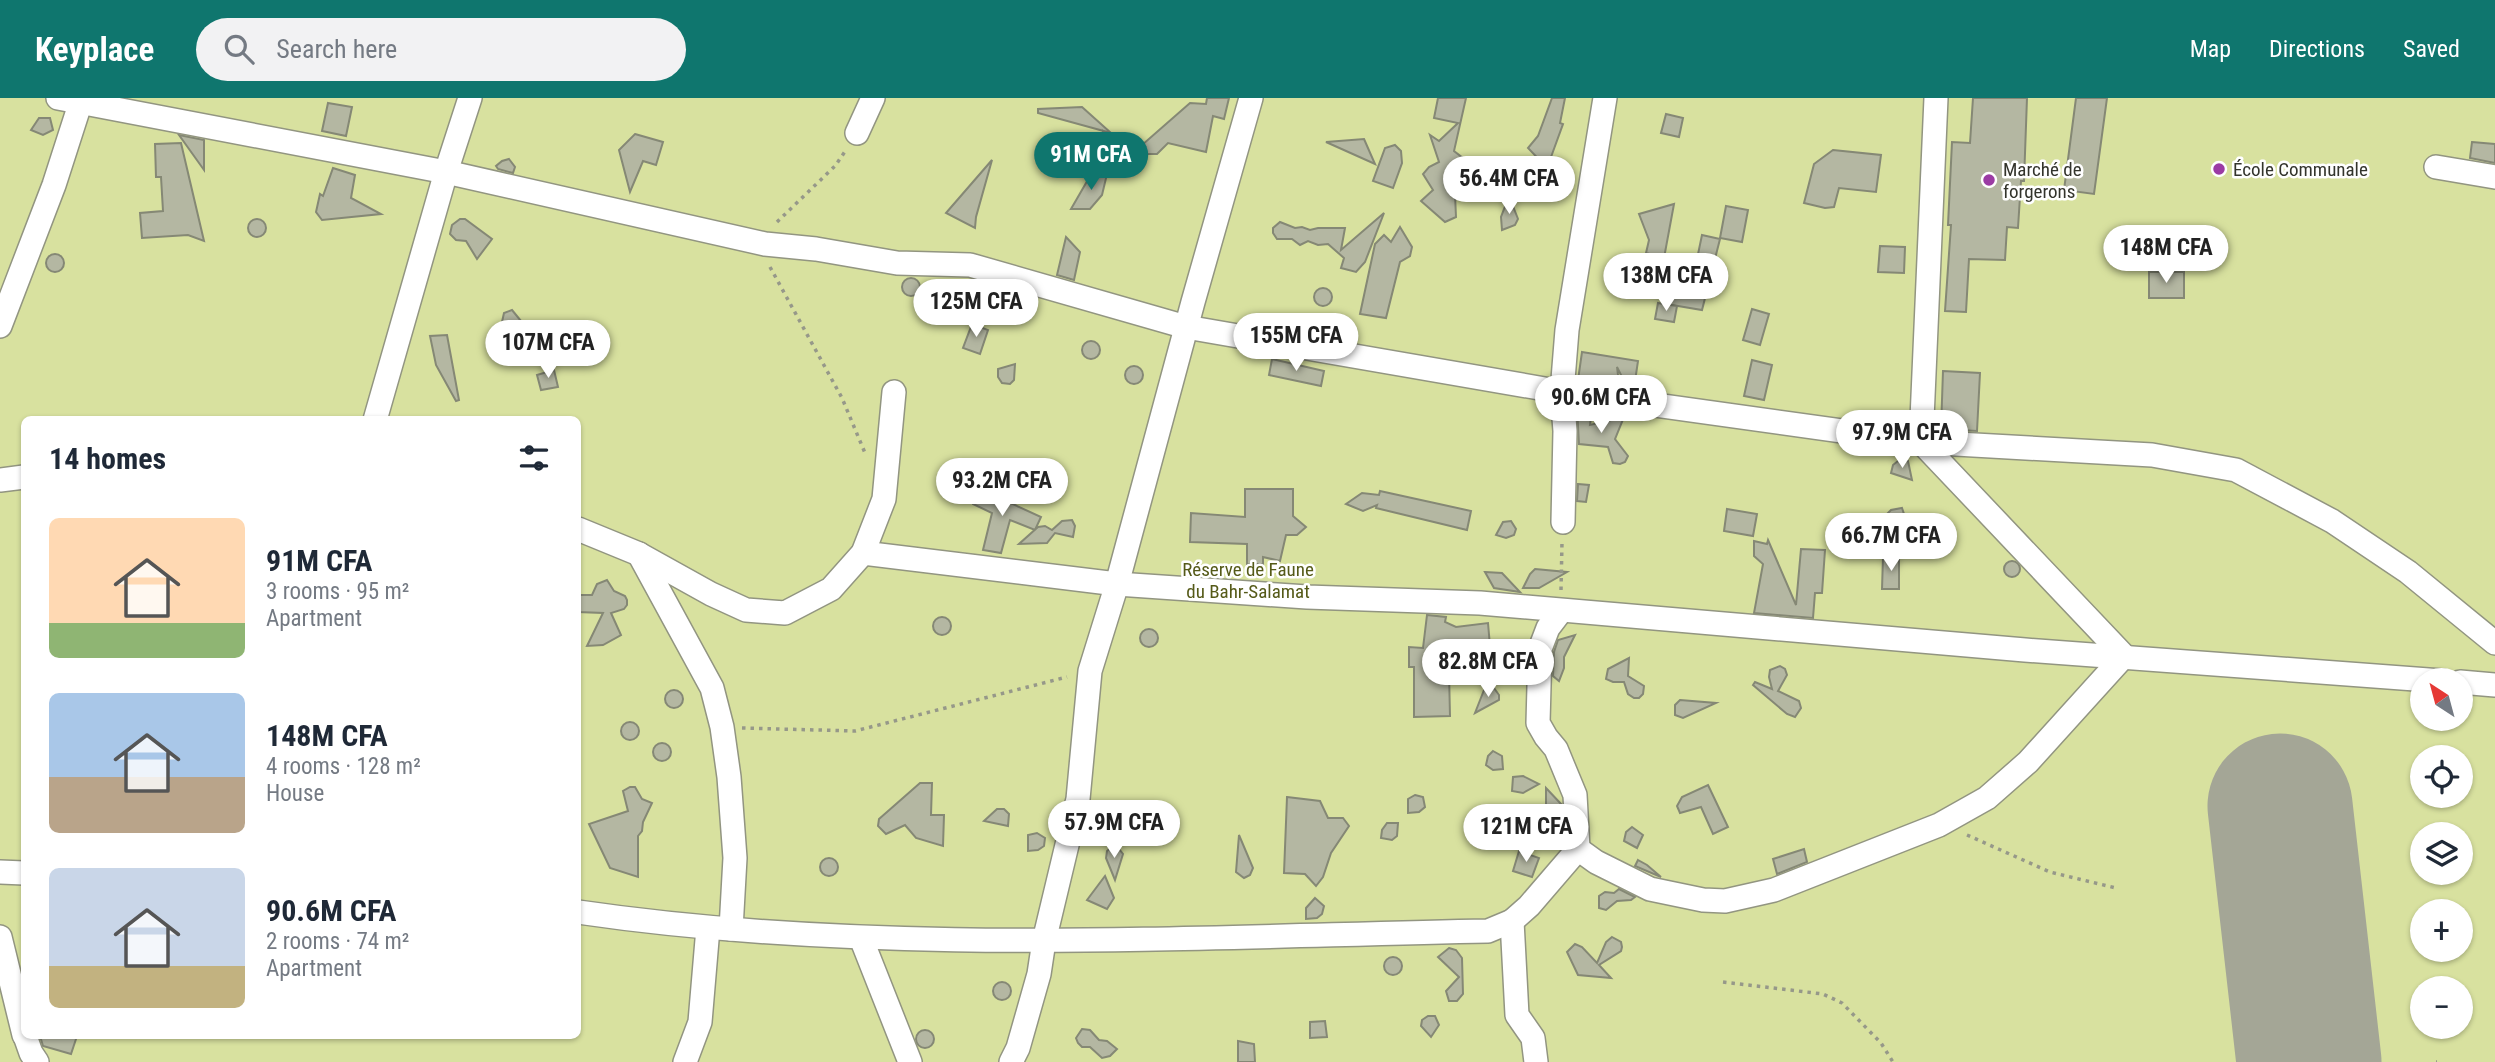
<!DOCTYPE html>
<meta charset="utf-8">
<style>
:root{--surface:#fff;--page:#f2f2f3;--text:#1f2937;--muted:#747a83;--accent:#0f766e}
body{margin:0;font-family:"Roboto Condensed",sans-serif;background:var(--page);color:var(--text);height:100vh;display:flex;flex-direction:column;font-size:26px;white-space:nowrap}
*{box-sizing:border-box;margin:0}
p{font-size:23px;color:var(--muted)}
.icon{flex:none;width:38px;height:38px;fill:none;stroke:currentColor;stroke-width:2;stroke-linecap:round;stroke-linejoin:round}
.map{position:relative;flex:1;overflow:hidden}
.sheet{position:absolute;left:21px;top:318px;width:560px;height:623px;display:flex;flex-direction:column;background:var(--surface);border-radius:10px;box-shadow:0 2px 5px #0004}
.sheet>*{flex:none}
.needle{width:46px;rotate:324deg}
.tools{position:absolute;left:2410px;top:570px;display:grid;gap:14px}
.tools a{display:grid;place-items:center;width:63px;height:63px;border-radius:50%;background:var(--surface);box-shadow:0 2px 5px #0004;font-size:35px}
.price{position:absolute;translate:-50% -60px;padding:0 16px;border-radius:24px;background:#fff;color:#222;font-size:23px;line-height:46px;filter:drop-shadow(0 2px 4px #0008)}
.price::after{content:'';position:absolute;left:50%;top:42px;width:21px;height:16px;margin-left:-10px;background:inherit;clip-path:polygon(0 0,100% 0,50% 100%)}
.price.active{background:var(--accent);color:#fff}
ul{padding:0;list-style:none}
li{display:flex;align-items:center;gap:21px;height:175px;padding:0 28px}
li span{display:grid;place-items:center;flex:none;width:196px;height:140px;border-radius:10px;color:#555}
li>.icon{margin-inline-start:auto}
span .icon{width:84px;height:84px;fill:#fffc;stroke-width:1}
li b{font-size:30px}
h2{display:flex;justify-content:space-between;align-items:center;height:84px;padding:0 28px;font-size:30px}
header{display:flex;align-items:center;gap:42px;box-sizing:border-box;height:98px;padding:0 35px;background:var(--accent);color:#fff}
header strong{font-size:33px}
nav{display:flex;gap:38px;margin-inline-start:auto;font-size:24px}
.search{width:490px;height:63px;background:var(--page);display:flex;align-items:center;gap:18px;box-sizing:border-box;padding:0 24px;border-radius:38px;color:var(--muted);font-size:26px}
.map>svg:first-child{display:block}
</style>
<header>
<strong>Keyplace</strong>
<div class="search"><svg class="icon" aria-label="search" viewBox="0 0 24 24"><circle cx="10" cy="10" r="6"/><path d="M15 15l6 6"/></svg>Search here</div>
<nav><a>Map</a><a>Directions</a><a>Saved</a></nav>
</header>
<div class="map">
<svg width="2495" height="964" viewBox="0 0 2495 964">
<rect width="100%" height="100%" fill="#eff2dc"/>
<path fill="#d8e19f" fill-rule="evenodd" d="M0 0H2495V964H0ZM24 322H578V938H24ZM2422 583H2460V621H2422ZM2422 660H2460V698H2422ZM2422 737H2460V775H2422ZM2422 814H2460V852H2422ZM2422 891H2460V929H2422Z"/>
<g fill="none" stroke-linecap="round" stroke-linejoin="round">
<path stroke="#a4a696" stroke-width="145" d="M2280 708 2309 964"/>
</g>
<g fill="#b4b7a2" stroke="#858875" stroke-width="2">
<path d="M1207 0H1229L1224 21 1213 18 1206 54 1168 45 1157 56H1145L1142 47 1190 5 1206 6Z"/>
<path d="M1438 0H1466L1454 53 1467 63 1470 77 1504 76 1505 84 1455 96 1456 119 1445 124 1421 103 1433 92 1423 76 1429 69 1439 64 1430 37 1439 43 1458 25 1434 20Z"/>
<path d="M1552 0H1565L1560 25 1563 26 1547 70 1528 50 1538 38Z"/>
<path d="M1973 0H2027L2024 83H2021L2018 130 2007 129 2005 162 1969 161 1966 214 1945 213 1951 127H1948L1952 44 1970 45Z"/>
<path d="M2076 0H2107L2094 96 2064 92Z"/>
<path d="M328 5 352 9 346 38 322 33Z"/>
<path d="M1082 9 1111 35 1038 15V11Z"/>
<path d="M1666 16 1683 20 1679 39 1661 35Z"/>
<path d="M39 20H50L53 32 43 37 31 32Z"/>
<path d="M1103 33 1124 46 1107 59 1103 49Z"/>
<path d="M635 36 663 44 656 67 643 63 630 94 619 52Z"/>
<path d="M179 37 204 42V72Z"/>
<path d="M1364 41 1375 66 1326 44Z"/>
<path d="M2472 44 2495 46V65L2470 60Z"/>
<path d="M181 45 204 143 188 137 142 140 140 115 163 113 161 79H156L155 46Z"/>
<path d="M1395 47 1401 53 1402 65 1393 90 1373 83 1385 50Z"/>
<path d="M1833 52 1881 57 1876 94 1839 90 1834 109 1825 110 1804 105 1814 66Z"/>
<path d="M509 61 515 69 513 75 498 71 496 68 502 63Z"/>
<path d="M992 62 976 119 975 130 946 115Z"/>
<path d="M333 70 355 77 351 100 381 116 322 122 316 114 320 96 323 98Z"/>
<path d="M1093 73 1107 76 1102 97 1090 111H1071Z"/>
<path d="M1509 98 1518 121 1515 127 1502 132 1501 119Z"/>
<path d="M1674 106 1664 160 1646 155 1649 142 1639 116Z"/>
<path d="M1726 108 1748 112 1742 144 1720 140Z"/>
<path d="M1384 115 1365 164 1356 174 1341 170 1344 160 1328 146 1318 147 1308 143 1300 147 1292 141H1277L1273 135V130L1280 124 1295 130 1302 129 1310 132 1318 130H1345L1341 152Z"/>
<circle cx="257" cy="130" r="9"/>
<path d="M460 121H465L492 141 477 161 466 143 456 142 450 136 452 127Z"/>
<path d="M1400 129 1412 149 1410 158 1400 164 1386 220 1360 216 1375 146 1384 137 1391 144Z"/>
<path d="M1702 137 1720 141 1702 212 1666 206 1678 157 1697 161Z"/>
<path d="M1066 139 1080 154 1074 182 1057 177Z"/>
<path d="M1880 148 1905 149 1904 175 1878 174Z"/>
<circle cx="55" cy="165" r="9"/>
<rect x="2149" y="174" width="35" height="26"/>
<circle cx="911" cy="189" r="9"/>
<circle cx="1323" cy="199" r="9"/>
<path d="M1658 205 1677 208 1674 224 1655 221Z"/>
<path d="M1752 211 1769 216 1760 247 1743 242Z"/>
<path d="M512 212 521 223 514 230 507 229 502 224 504 215Z"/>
<path d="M972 226 988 232 980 256 963 250Z"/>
<path d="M447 237 459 302 456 303 436 267 430 238Z"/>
<circle cx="1091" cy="252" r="9"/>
<path d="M1582 254 1638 263 1634 290 1627 289 1617 269 1619 285 1578 282Z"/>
<path d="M1272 261 1324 273 1321 288 1269 277Z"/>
<path d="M1752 262 1772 267 1764 302 1744 298Z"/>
<path d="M1015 266 1014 282 1010 286 1002 285 998 279V271Z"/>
<circle cx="1134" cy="277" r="9"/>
<path d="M554 272 558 289 541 292 537 277Z"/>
<path d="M1943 273 1980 275 1977 333 1941 331Z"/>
<path d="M1577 310 1592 312 1590 327 1624 319 1615 341 1628 358 1625 364 1620 366 1613 365 1608 349 1579 346Z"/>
<path d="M1898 363H1908L1912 382 1891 375 1893 367Z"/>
<path d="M1578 386 1589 387 1586 404 1577 403Z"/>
<path d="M974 391 982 392 1041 419 1035 432 1010 422 1001 455 983 452 992 415 973 406 971 398Z"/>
<path d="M1245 391H1293V418L1306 429 1297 437H1286L1280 463 1263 459V466H1247V446L1190 444 1191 415 1245 419Z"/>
<path d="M1380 393 1471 413 1467 432 1376 410 1377 407 1363 413 1346 406 1362 395 1379 397Z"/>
<path d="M1902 410 1905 419 1904 433 1892 429 1886 421 1887 416 1891 412Z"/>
<path d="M1727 411 1757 416 1753 438 1724 433Z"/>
<path d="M1072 422 1075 428 1073 439 1055 435 1047 445 1019 446 1038 429 1045 428 1052 432 1062 423Z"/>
<path d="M1511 423 1516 431 1514 437 1506 440 1496 437 1503 424Z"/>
<path d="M1768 442 1796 507 1801 451 1825 452 1822 495H1815L1813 520 1754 515 1763 466 1754 458V443L1767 446Z"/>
<path d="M1883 459H1899V491H1882Z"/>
<circle cx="2012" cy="471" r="8"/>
<path d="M1535 471 1567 474 1539 490H1523L1530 476Z"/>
<path d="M1485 474 1502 475 1520 494 1494 490Z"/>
<path d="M607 482 614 493 625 498 627 502V507L624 511 611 515 621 537 603 547 587 548 603 515 578 514V497H592L597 486Z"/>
<path d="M1427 517 1446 519 1445 524 1456 529 1488 525 1490 548 1452 547 1449 574 1450 618 1414 619V569H1409V549L1423 550Z"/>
<circle cx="942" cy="528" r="9"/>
<circle cx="1149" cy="540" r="9"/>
<path d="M1575 537 1564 559V570L1559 583 1553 578 1554 554 1558 542Z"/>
<path d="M1629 560 1628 578 1644 588 1643 596 1639 600H1634L1628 596 1624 584H1613L1606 581 1608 571Z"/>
<path d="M1780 568 1785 571 1787 577 1778 593 1799 603 1801 610 1795 619 1787 616 1753 587 1755 584 1772 591 1769 579 1770 572Z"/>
<path d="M1494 590 1499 597V602L1475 615 1484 592Z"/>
<circle cx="674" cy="601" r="9"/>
<path d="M1680 602 1716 605 1683 620 1675 617V607Z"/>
<circle cx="630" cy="633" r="9"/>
<circle cx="662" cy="654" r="9"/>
<path d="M1493 653 1502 658 1503 671 1493 672 1486 667 1488 658Z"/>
<path d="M1523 678 1539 686 1523 695 1512 693 1513 679Z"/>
<path d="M920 685H932L931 717H944L943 748 916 740 905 727 886 736 878 728 879 721Z"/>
<path d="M1708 687 1728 729 1713 736 1701 709 1680 715 1677 708 1682 699Z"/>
<path d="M630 689H635L642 701 652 705 643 724 642 733 638 738V779L610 770 589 726 628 713 623 693Z"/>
<path d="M1546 690 1562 707V715L1554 721 1546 715Z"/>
<path d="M1415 697 1423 699 1425 709 1419 714 1408 715V701Z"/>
<path d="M1287 699 1320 703 1328 720H1343L1349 728 1331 755 1323 779 1316 788 1305 776 1284 775Z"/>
<path d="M997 711H1004L1009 716 1008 728 984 723Z"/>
<path d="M1387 725H1398L1397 738 1392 742 1381 740 1382 732Z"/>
<path d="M1632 729 1643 737 1637 750 1624 743 1626 734Z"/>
<path d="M1037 735 1045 740 1044 748 1038 752 1028 753V737Z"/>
<path d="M1239 737 1253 770 1250 777 1244 780 1236 774Z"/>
<path d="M1113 748 1119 751 1123 756 1115 782 1106 760 1107 753Z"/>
<path d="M1804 751 1807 764 1777 776 1773 761Z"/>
<path d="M1519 753 1539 760 1532 779 1513 773Z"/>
<circle cx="829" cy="769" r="9"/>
<path d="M1638 762 1647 767 1661 779 1635 768Z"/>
<path d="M1105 778 1114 800 1107 811 1087 802Z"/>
<path d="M1619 791 1635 799 1631 802 1617 803 1606 812 1599 810V798L1605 794 1614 795Z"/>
<path d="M1315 800 1324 808 1322 816 1317 820 1306 821V810Z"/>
<path d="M1612 839 1621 844 1622 849 1621 853 1599 867 1611 880 1578 877 1567 854 1575 846 1582 849 1597 865 1606 844Z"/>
<path d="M1449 850 1456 852 1462 860 1463 896 1457 903H1449L1446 893 1459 879 1438 859Z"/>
<circle cx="1393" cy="868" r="9"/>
<circle cx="1002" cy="893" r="9"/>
<path d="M1428 918H1435L1439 927 1431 939 1421 928 1422 922Z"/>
<path d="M1325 923 1327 939 1310 940V924Z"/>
<path d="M1082 931 1090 932 1099 942 1107 943 1117 951 1110 958 1102 960 1090 949H1082L1078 945 1076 940Z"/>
<circle cx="925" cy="941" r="9"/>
<path d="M40 938H77L71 956 43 948Z"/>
<path d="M1238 943 1254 946 1255 964H1238Z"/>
</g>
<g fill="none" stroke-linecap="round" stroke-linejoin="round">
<g stroke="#929581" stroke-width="26">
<g id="minor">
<path d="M58 0 446 74 765 146 816 151 897 165 970 167 1186 229 1562 294 1921 344 2152 357 2236 372 2332 423 2408 474 2495 545"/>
<path d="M857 35 873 0"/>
<path d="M2436 69 2495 79"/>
<path d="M0 228 54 87 82 0"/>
<path d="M375 322 446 74 470 0"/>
<path d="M0 382 24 379"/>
<path d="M1563 424 1565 333 1562 294 1567 232 1605 0"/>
<path d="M578 431 639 456 711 496 746 512 785 515 831 491 863 455 884 401 894 294"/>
<path d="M863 455 1117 486 1307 499 1480 505 2025 552 2442 583"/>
<path d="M639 456 712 590 722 629 729 679 735 760 731 831"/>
<path d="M2460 584 2495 587"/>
<path d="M1578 751 1596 764 1650 791 1703 802 1725 803 1774 792 1939 727 1987 700 2028 664 2124 558 1921 344 1936 0"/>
<path d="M0 774 24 775"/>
<path d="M578 814C879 858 1185 839 1488 833L1512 823 1529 808 1578 751 1575 697 1556 651 1546 639 1538 625 1540 551 1548 530 1561 513"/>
<path d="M1512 823 1517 917 1533 940 1536 964"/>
<path d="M0 839 24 937"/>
<path d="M861 840 910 964"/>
<path d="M25 938 31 955 37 964"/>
<path d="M685 964 700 924 708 830"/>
<path d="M1011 964 1018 950 1039 876 1044 843 1078 701 1090 573 1117 486 1193 204 1251 0"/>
</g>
</g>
<g stroke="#969889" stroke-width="3.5" stroke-dasharray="3.5 5" stroke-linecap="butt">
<path d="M777 124 835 68 846 52"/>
<path d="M770 169 842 300 865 355"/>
<path d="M1561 492 1562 444"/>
<path d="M742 630 855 633 1067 579"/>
<path d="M1967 737 2050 774 2116 790"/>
<path d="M1723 884 1823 896 1842 905 1881 945 1893 964"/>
<path d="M2436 964H2437"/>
</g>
<use href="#minor" stroke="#fff" stroke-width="23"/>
</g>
<g fill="#9b3ba4" stroke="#fff" stroke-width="2.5">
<circle cx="2219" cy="71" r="7"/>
<circle cx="1989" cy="82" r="7"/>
</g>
<g text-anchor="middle" stroke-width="5" stroke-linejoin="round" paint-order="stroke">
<g font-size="19" fill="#33342c" stroke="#fff" text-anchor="start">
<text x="2003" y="78">Marché de<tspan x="2003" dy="22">forgerons</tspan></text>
<text x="2233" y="78">École Communale</text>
</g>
<g font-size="19" fill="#555a18" stroke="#fff">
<text x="1248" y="478">Réserve de Faune<tspan x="1248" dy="22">du Bahr-Salamat</tspan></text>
</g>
</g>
</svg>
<div class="tools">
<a><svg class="needle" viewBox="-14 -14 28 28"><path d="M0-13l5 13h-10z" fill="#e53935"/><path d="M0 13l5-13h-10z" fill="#747a83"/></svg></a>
<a><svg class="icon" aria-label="locate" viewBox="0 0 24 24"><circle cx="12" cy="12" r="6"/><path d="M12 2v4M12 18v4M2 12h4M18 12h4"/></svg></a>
<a><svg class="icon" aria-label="layers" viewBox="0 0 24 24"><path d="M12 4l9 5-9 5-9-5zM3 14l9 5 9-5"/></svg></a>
<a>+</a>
<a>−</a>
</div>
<b class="price active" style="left:1091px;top:94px">91M CFA</b>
<b class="price" style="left:1509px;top:118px">56.4M CFA</b>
<b class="price" style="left:2166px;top:187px">148M CFA</b>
<b class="price" style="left:1666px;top:215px">138M CFA</b>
<b class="price" style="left:976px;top:241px">125M CFA</b>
<b class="price" style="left:1296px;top:275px">155M CFA</b>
<b class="price" style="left:548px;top:282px">107M CFA</b>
<b class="price" style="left:1601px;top:337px">90.6M CFA</b>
<b class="price" style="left:1902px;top:372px">97.9M CFA</b>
<b class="price" style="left:1002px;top:420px">93.2M CFA</b>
<b class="price" style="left:1891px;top:475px">66.7M CFA</b>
<b class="price" style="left:1488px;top:601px">82.8M CFA</b>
<b class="price" style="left:1114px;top:762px">57.9M CFA</b>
<b class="price" style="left:1526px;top:766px">121M CFA</b>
<section class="sheet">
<h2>14 homes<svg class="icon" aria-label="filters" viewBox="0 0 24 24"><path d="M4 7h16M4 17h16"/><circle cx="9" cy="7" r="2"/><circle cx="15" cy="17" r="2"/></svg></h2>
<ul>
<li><span style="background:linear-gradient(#ffd9b3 75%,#8fb573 0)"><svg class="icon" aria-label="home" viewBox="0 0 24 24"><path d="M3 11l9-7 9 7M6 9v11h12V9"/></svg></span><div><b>91M CFA</b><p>3 rooms · 95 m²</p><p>Apartment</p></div></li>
<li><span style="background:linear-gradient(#a9c7e8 60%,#b9a48a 0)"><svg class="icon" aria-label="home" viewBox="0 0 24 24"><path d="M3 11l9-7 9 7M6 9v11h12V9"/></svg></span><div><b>148M CFA</b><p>4 rooms · 128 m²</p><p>House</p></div></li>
<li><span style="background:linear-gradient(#c9d6e8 70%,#c2b280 0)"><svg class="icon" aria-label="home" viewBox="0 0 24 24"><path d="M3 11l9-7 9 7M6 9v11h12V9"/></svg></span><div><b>90.6M CFA</b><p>2 rooms · 74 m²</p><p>Apartment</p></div></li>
</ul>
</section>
</div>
